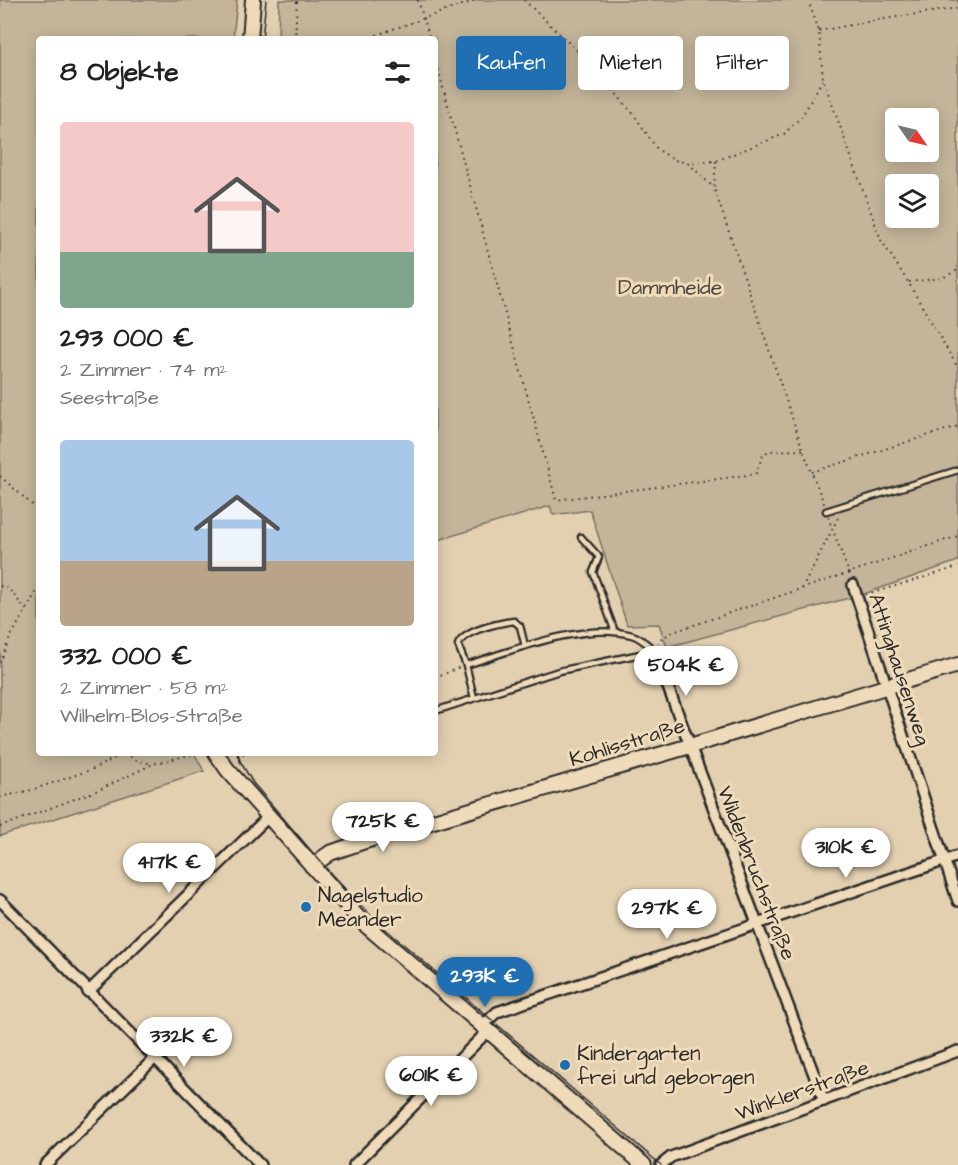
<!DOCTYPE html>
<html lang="de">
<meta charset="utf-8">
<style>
:root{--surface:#fff;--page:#f6f6f6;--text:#222;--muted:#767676;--accent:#1f6fb2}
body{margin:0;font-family:"Architects Daughter",sans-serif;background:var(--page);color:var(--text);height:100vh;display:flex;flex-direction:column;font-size:22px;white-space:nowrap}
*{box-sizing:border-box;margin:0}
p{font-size:20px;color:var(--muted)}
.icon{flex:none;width:33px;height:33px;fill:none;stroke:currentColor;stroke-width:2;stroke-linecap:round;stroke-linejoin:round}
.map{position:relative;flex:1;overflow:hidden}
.details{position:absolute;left:36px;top:36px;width:402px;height:720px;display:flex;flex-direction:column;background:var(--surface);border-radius:6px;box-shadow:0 3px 15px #0003}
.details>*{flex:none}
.guide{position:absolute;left:456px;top:36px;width:411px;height:54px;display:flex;gap:12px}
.needle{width:39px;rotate:124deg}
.controls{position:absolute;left:885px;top:108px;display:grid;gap:12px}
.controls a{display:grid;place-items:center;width:54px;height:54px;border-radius:6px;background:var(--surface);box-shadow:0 3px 15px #0003;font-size:30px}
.price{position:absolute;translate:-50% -51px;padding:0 14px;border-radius:21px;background:#fff;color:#222;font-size:20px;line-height:39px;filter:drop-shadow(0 2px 3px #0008)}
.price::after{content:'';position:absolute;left:50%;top:36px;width:18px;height:14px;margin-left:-9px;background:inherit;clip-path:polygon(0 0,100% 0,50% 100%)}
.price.selected{background:var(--accent);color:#fff}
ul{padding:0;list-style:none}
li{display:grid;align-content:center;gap:12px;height:318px;padding:0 24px}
li span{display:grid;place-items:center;height:186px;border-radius:6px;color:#555}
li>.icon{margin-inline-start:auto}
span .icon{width:108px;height:108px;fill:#fffc;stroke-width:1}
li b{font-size:26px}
h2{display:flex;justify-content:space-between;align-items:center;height:72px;padding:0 24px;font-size:26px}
.pill{padding:0 21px;border-radius:6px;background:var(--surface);box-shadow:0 3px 15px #0003;font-size:21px;line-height:54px}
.pill.selected{background:var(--accent);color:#fff}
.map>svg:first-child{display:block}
</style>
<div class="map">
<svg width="958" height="1165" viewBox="0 0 958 1165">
<rect width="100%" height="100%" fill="#e3d0b1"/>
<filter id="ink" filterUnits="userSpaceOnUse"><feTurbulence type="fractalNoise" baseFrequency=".0167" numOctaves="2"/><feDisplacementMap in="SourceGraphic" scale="12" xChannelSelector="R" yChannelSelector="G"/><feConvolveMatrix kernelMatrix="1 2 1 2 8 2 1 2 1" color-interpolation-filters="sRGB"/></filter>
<g filter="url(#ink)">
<g fill="#c4b59a" stroke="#787062" stroke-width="1.5" fill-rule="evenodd">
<path d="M0 0H237L233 39H39V753H194L204 771 0 836Z"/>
<path d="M279 0H958V561L864 594 667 647 659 624 627 625 590 510 553 515 550 506 435 541V39H278ZM896 118H928V152H896ZM896 184H928V218H896Z"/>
</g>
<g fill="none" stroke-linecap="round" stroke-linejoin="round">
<g stroke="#2b2b2b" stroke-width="9">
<g id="lane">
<path d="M826 511 958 470"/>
<path d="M581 537 599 557 593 572 615 632"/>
<path d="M466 665C511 651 585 621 632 635 640 637 648 645 654 650"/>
<path d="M474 698 466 665 458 645C464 630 499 623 514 621L520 626 525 646"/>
<path d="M435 711 559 671 655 651"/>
</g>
</g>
<g stroke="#2b2b2b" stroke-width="14">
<g id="street">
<path d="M853 585 958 901"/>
<path d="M657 658 824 1101"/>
<path d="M0 900 260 1165"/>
<path d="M88 992 268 817"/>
<path d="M482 1026 497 1012 958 856"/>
<path d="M45 1165 155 1058"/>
<path d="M354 1165 488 1031"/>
<path d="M661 1165 671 1157 958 1051"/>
</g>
</g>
<g stroke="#2b2b2b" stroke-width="18">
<g id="secondary">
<path d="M250 39 253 0"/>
<path d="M216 753 227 769 361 921 644 1165"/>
<path d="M312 866 330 853 365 841 690 746 958 665"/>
</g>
</g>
<g stroke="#2b2b2b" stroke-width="2" stroke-dasharray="1.5 4.5" stroke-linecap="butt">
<path d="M418 0 430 39"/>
<path d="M524 0 591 64 635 116 657 149 674 160 688 163 716 161 784 134 802 116 823 79"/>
<path d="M808 0 819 31 823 79 881 240 908 282 958 368"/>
<path d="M819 31 877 20 958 8"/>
<path d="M295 39 297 0"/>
<path d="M365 39 476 0"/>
<path d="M435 58 556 500 756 474 762 457 768 451 803 450"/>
<path d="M716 161 714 188 803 450 825 506"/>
<path d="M688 163 714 188"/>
<path d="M909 282 942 278 958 270"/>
<path d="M812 472 958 426"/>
<path d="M0 476 39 511"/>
<path d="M828 517 850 576"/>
<path d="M0 586 8 588 26 610"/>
<path d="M802 589 840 514"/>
<path d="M866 595 958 567"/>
<path d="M658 644 660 639 673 632 958 536"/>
<path d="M0 663 10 638 39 587"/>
<path d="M435 678 460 667"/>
<path d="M231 753 238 755 248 753"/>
<path d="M0 797 32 790 93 769 121 755 129 756 138 761 153 764"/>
<path d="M0 827 101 789 153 764 197 753"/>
<path d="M479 1009 483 1005"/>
</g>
<use href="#lane" stroke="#efdbb9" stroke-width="4.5"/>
<use href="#street" stroke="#efdbb9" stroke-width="9"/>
<use href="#secondary" stroke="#efdbb9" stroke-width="14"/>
<g stroke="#2b2b2b" stroke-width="1.5">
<path d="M262 39 266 0"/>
<path d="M238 753 240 761 253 783 332 875 375 920 661 1165"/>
</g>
</g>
</g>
<g fill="#1f6fb2" stroke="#efdbb9" stroke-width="2">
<circle cx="306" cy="907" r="6"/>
<circle cx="565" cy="1065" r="6"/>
</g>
<g text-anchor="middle" stroke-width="6" stroke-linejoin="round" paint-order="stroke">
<g font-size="21" fill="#4a4741" stroke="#efdbb9">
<text x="670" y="294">Dammheide</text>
</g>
<g font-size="21" fill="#2b2b2b" stroke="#efdbb9">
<text transform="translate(900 669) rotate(72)" y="7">Attinghausenweg</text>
<text transform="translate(627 742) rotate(-17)" y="7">Kohlisstraße</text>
<text transform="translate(757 873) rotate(69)" y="7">Wildenbruchstraße</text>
<text transform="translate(802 1090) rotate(-20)" y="7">Winklerstraße</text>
</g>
<g font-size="21" fill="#2b2b2b" stroke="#efdbb9" text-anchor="start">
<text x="318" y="902">Nagelstudio<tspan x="318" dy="24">Meander</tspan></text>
<text x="577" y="1060">Kindergarten<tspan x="577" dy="24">frei und geborgen</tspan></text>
</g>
</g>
</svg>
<div class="controls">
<a><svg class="needle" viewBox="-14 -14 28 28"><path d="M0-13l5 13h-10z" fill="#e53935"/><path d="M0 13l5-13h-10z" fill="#767676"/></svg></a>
<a><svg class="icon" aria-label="layers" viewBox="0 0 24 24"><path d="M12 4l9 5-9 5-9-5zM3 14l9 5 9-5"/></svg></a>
</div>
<b class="price" style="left:686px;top:697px">504K €</b>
<b class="price" style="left:383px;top:853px">725K €</b>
<b class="price" style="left:846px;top:879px">310K €</b>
<b class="price" style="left:169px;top:894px">417K €</b>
<b class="price" style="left:667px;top:940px">297K €</b>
<b class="price selected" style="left:485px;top:1008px">293K €</b>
<b class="price" style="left:184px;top:1068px">332K €</b>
<b class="price" style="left:431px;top:1107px">601K €</b>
<div class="guide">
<a class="pill selected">Kaufen</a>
<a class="pill">Mieten</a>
<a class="pill">Filter</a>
</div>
<section class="details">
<h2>8 Objekte<svg class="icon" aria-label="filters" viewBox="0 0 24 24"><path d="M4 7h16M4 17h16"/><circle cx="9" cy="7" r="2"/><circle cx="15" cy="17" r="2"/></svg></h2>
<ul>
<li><span style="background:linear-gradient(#f6c9c9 70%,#7fa58c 0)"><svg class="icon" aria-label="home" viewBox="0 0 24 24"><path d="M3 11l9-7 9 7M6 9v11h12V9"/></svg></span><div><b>293 000 €</b><p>2 Zimmer · 74 m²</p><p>Seestraße</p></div></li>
<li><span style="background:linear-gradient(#a9c7e8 65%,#b9a48a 0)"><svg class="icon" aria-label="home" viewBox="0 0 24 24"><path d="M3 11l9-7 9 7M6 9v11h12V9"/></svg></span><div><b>332 000 €</b><p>2 Zimmer · 58 m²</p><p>Wilhelm-Blos-Straße</p></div></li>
</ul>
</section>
</div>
